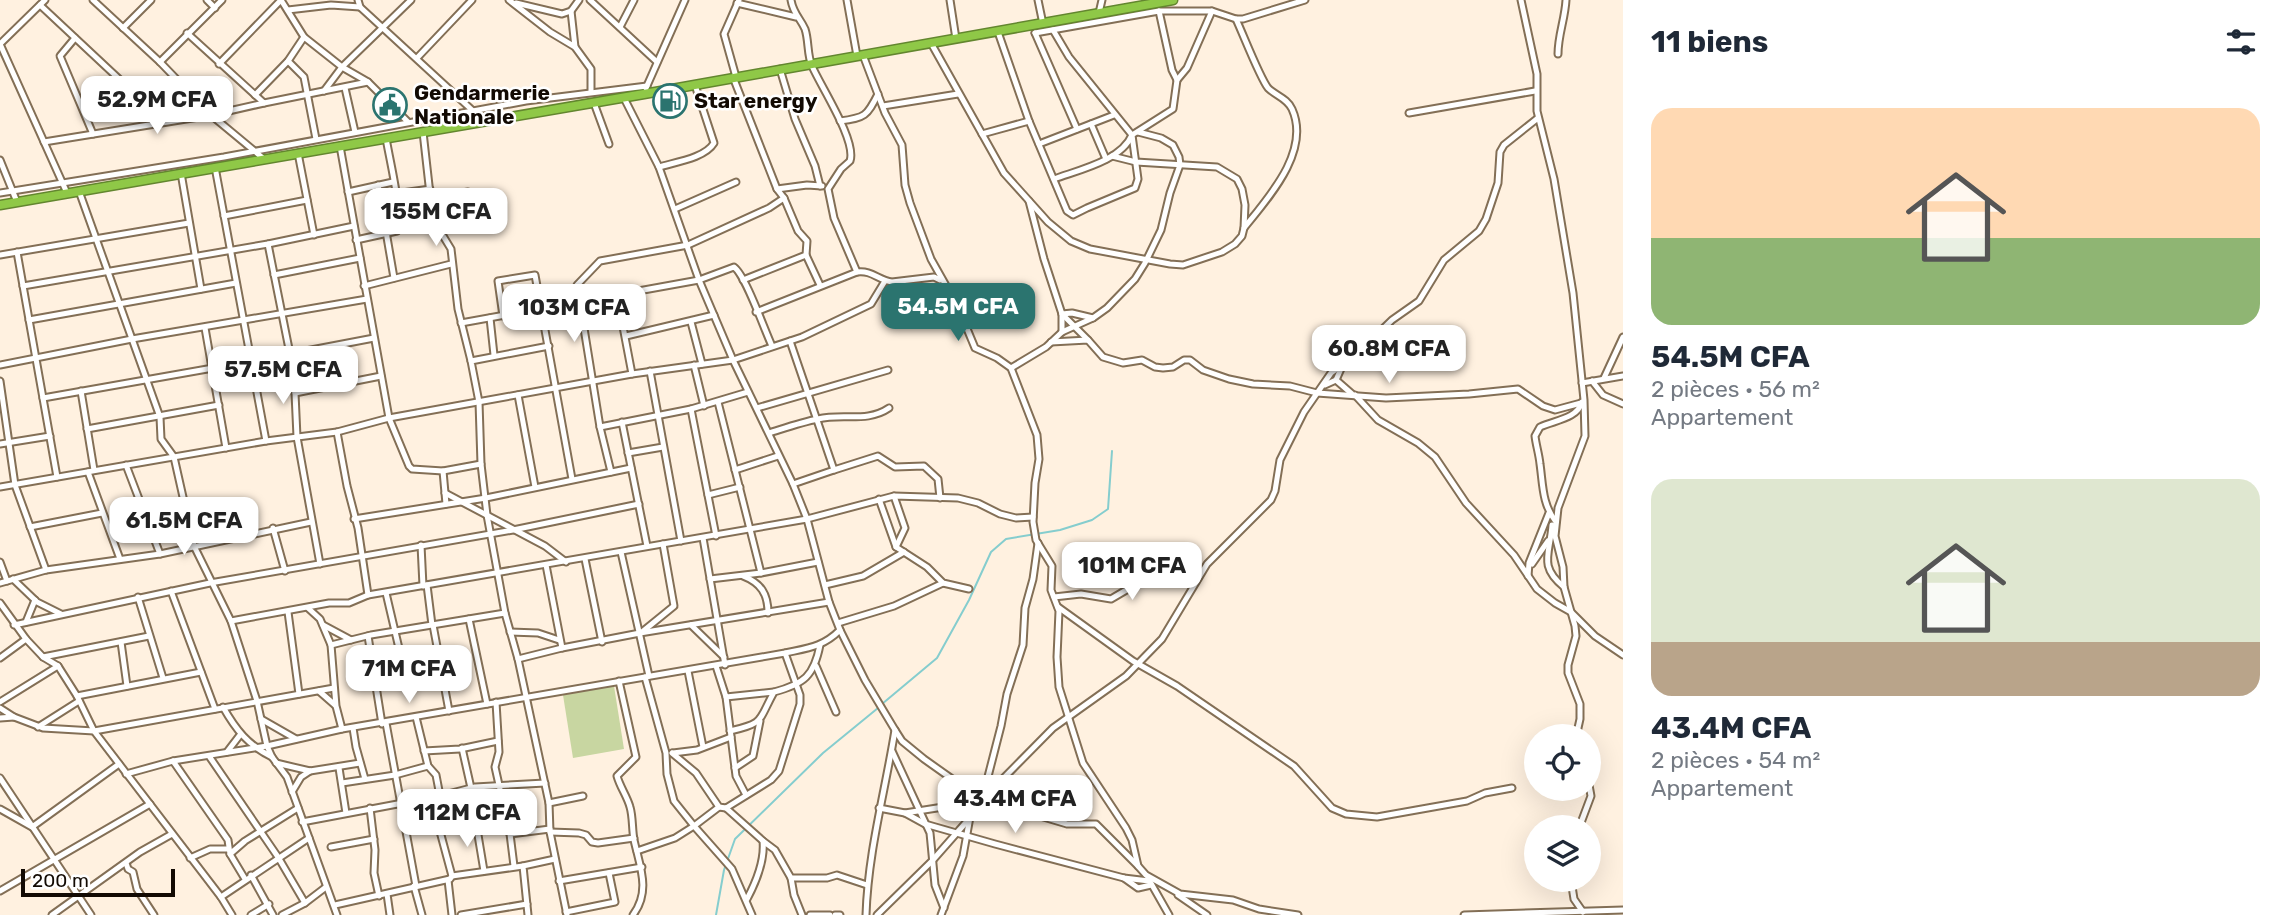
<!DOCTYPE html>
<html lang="fr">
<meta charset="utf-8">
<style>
:root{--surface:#fff;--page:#f6f6f7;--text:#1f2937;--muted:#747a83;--accent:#2b746f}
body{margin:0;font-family:Rubik,sans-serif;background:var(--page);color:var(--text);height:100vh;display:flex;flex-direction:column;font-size:26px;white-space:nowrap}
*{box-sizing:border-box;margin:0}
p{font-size:23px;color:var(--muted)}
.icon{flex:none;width:38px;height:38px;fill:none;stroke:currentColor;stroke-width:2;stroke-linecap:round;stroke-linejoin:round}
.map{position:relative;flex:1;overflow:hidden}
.side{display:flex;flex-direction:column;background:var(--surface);width:665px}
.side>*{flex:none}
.tools{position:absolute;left:1524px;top:724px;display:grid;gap:14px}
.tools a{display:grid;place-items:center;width:77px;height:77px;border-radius:50%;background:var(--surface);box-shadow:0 7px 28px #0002;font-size:35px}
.scale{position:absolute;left:21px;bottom:18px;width:154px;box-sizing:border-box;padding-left:7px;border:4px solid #120a03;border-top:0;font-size:19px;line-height:24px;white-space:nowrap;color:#120a03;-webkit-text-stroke:5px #fff;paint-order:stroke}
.price{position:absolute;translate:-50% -60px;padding:0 16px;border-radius:14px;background:#fff;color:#222;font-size:23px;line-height:46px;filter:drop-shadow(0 2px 4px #0008)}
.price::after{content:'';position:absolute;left:50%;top:42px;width:21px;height:16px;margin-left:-10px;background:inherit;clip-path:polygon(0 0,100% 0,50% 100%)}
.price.on{background:var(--accent);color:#fff}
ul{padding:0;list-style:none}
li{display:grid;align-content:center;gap:14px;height:371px;padding:0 28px}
li span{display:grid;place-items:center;height:217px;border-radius:21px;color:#555}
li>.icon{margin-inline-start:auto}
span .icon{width:126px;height:126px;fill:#fffc;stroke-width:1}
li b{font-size:30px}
h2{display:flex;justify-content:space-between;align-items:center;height:84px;padding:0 28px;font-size:30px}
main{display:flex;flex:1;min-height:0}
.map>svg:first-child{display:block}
</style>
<main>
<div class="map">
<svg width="1623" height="915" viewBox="0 0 1623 915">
<rect width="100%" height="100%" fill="#fff1e0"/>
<path fill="#c8d6a1" d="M614 686 624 749 573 758 563 695Z"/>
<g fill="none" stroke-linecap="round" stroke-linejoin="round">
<g stroke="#85cdce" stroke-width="2">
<path d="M882 704 937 658 969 600 991 552 1006 539 1060 530 1092 520 1108 509 1112 451"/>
<path d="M716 915 724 870 735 839 823 753 878 708"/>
</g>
<g stroke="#836f56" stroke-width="9">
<g id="minor">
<path d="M93 0 160 62 211 115 264 159"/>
<path d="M207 0 215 8"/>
<path d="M358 0 360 7 472 110"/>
<path d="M509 0 550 32 575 47 591 69V92"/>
<path d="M590 0 657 62"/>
<path d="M791 0C793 13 800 18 805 29 809 41 807 55 812 66 821 87 857 141 850 161L841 169 828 189 834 218 857 272"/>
<path d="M847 0 857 56"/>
<path d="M950 0 956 39"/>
<path d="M1038 0 1043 24"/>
<path d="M1521 0 1537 74V111L1554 179 1573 293 1584 400 1585 436 1558 508 1555 536 1563 567 1564 587 1575 626 1576 636 1568 665V673L1580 704V719L1576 737"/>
<path d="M516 3 562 14 571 11 579 0"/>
<path d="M737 3 796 17"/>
<path d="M40 5 164 121"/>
<path d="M288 10 331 5 360 7"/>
<path d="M571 11 575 47"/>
<path d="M1099 13 1102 0"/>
<path d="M1236 19C1243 34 1260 78 1268 88 1276 96 1287 98 1292 109 1311 151 1269 197 1244 228"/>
<path d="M620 27 634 0"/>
<path d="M123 28 151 0"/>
<path d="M1053 30 1069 57 1132 135C1121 161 1078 170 1054 179"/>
<path d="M998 32 1029 121 1067 211 1073 215 1087 208 1135 188 1138 179 1132 135 1173 109 1177 80 1172 70 1159 11"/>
<path d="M187 33 264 103 368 82"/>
<path d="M1035 33 1159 11H1212L1236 19H1243L1305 0"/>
<path d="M1035 33 1077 129"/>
<path d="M304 37 342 67 368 82 408 122"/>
<path d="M75 38 60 56 93 134"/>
<path d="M931 43 1004 173 1048 222 1071 241 1090 249 1170 264 1183 265 1222 252 1235 244 1242 236 1244 228 1245 205 1242 189 1237 179 1217 167 1136 162 1112 156"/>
<path d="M0 44 67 193"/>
<path d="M0 44 45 0"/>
<path d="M1558 54C1558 35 1565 19 1566 0"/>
<path d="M863 55 885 113 902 145 905 185 910 203 931 259 958 307 975 348 997 358 1011 368 1037 435 1039 459 1035 483 1033 522 1036 540 1052 566 1051 590 1059 611 1057 657 1059 687 1083 763 1126 828 1132 840 1138 866 1146 875 1180 894 1233 900 1259 909 1298 915"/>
<path d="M417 58 472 0"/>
<path d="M288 61 304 77 316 139"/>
<path d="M160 62 222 0"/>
<path d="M219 64 281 0"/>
<path d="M780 69 795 119 815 166 820 186"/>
<path d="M733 77 777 189 784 198 798 231 807 241 806 255 743 280"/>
<path d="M736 77 724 34 739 0"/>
<path d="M1177 80 1187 68 1212 11"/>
<path d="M345 88 355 132"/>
<path d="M646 88 685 0"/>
<path d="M324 91 342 67 411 0"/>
<path d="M255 95 288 61 304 37 281 0"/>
<path d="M594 103 609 144"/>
<path d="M883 106 958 94"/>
<path d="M1409 113 1535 91"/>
<path d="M840 121C865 118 867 116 878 94"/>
<path d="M1091 124 1106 159"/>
<path d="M423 132 432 212 434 221 451 249 458 309 471 361"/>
<path d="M982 134 1029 121"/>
<path d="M44 142 211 115 264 103"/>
<path d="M1039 144 1114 115"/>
<path d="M340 146 389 418 409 466 412 469 443 471 481 464"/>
<path d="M298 153 314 235"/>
<path d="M0 160 17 202"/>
<path d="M215 167 266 441"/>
<path d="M659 167C676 162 705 158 714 143L695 85"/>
<path d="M181 173 201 289"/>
<path d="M378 185 394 278"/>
<path d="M777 189 807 185 822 186"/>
<path d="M79 191 160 417 161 439 174 457 194 546 231 621 257 701 267 746 272 757 287 777 337 915"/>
<path d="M348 192 393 182"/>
<path d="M0 193 224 157 526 101 647 86"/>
<path d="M395 194 430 189"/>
<path d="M431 198 468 192"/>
<path d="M1029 201 1044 259 1062 314V332"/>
<path d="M675 209 736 182"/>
<path d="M224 216 307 200"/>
<path d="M356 240 397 231C404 218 389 157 386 138"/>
<path d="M268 244 290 354 295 393 297 437 320 564"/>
<path d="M17 252 57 477"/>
<path d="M0 255 189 223"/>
<path d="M806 255 820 285"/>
<path d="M274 275 360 258"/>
<path d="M23 286 268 244 354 226"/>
<path d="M364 286 451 264"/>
<path d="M617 295 632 374"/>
<path d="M756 312 857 272C872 270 878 280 892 282L934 277 940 280"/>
<path d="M1062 314 1088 340"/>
<path d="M1062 314 1072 313 1093 318"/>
<path d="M503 316 498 281 535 275 572 479"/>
<path d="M490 318 494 355"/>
<path d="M29 320 236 283"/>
<path d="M691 322 702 364"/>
<path d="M461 323 699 280 734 267C746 276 764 329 772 346"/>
<path d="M205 328 226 448"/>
<path d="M626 336 714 315"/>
<path d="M790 341 834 470 793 484"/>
<path d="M1051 342 1088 340 1103 357 1123 363 1142 360 1155 367 1163 368 1173 367 1184 360H1190L1203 370 1229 379 1253 384 1290 386 1317 393 1386 398 1469 394 1518 389 1543 406 1555 410 1581 403"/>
<path d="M549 346 471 361 479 402 481 464 487 515 505 613 518 659 549 803 550 832 567 915"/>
<path d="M290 354 374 338"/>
<path d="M0 365 132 339 367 299"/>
<path d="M694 365 704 406"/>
<path d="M1011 368 1046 347 1062 332 1093 318 1107 308 1135 279 1145 263 1161 230 1170 193 1180 165 1179 157 1173 145 1161 138 1138 132"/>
<path d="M650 371 681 541"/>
<path d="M1604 378 1623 337"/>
<path d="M1336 380 1352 394"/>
<path d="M0 381 15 485 46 570"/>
<path d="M1592 381 1603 395 1623 404"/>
<path d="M1582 383 1623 376"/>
<path d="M1325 385 1336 380 1344 362"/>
<path d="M81 391 94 470"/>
<path d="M748 392 691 409 600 427 577 285 600 261 688 245 769 208 784 198"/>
<path d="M295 393 381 376"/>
<path d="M518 395 535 487"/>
<path d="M1355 395 1378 420 1418 443 1435 457 1466 503 1514 555 1537 589 1555 603 1571 612 1595 636 1623 655"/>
<path d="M43 398 213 368"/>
<path d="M718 402 761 573"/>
<path d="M757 408 888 370"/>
<path d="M691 409 716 536"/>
<path d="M622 422 647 546"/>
<path d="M600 427 611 472"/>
<path d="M87 429 219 405"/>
<path d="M337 432 347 486 358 528 368 595"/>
<path d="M769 433C785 428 802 422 818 419 843 413 867 423 889 408"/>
<path d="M0 444 50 436"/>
<path d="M628 453 663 447"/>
<path d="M126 465 160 554"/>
<path d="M735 470 778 456"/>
<path d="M834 470 878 456 895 467 924 466 938 479 940 498"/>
<path d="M443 471 446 504"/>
<path d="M88 472 120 559"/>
<path d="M0 487 266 441 337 432 389 418 632 374 733 360 802 337 871 304 885 281"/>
<path d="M445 493 545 546 566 562"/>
<path d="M708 495 740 487"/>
<path d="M894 496 905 528 896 547"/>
<path d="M879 499 896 547 927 567 943 583 969 589"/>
<path d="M354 519 486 498 631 468"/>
<path d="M1556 522C1542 504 1543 485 1540 464 1539 454 1536 445 1535 436L1540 427C1555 420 1577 419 1582 402"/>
<path d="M1552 525C1550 554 1538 566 1564 587"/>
<path d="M30 527 102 513"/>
<path d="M273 528 285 571"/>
<path d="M703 538 725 665"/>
<path d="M421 545 423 586"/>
<path d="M621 552 649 676"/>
<path d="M585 559 602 642"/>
<path d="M0 562 7 581"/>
<path d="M1532 564 1548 541"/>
<path d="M546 565 562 648"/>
<path d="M743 576C761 583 768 594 768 613"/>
<path d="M1528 576 1529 563 1549 513"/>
<path d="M13 579 37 602 61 614"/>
<path d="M710 579 761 573 818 562"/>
<path d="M0 583 46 570 160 554 311 522"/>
<path d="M427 585 432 625"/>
<path d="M825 585 863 576 904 552"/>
<path d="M171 591 215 709"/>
<path d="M386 593 405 674 441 668"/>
<path d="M138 597 163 678"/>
<path d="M1054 597 1081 594 1111 599 1140 582 1202 571"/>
<path d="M0 603 26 639 43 657 58 666 77 696 94 731 221 897 232 915"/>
<path d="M1058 607 1133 661 1177 686 1294 766 1332 808 1346 814 1377 817 1467 801 1485 793 1512 788"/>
<path d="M308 608 320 619 331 645 336 706 342 729"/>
<path d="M288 612 299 694"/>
<path d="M469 619 487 704"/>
<path d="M231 621 329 603H349L368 595 807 519 894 496 958 498 978 503 1000 514 1016 518 1033 517"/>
<path d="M26 622 35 600"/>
<path d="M838 623 894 606 943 583"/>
<path d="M14 625 210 583 513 530 639 504"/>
<path d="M323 625 351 640"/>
<path d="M433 625 449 711"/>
<path d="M691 625 724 657"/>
<path d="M840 630 865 680 895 730 902 741 924 759 979 798 1067 824H1096L1138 866"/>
<path d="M510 632 538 633 559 640"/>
<path d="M642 632 674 606 663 544"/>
<path d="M368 636 382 724"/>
<path d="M121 642 127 686"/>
<path d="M331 645 371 635 505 613"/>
<path d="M43 657 149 636"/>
<path d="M0 658 26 639"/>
<path d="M518 659 562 648 640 633 829 602"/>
<path d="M716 666 726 697 774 692"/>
<path d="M816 666 836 712"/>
<path d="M688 671 703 747"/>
<path d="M645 677 666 753 667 774 674 801 694 826 719 807"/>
<path d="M377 680 405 674"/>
<path d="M619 681 636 757 617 776C620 787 627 796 630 807 633 817 632 829 634 840 640 867 651 891 633 915"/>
<path d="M319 691 335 705"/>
<path d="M77 696 201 672"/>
<path d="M726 697 736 776 746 795"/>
<path d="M0 702 58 666"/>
<path d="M496 702 499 752 495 767 510 834 550 829"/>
<path d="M223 707C236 730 248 745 272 757"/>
<path d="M0 708 14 717 43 728 94 731 334 688"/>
<path d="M416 717 428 766 436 775 440 796"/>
<path d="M0 718 14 717"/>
<path d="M261 719 296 739"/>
<path d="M386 723 416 886"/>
<path d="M38 727 79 701"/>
<path d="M353 728 356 747 365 779"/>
<path d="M730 731C765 723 758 721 774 692 804 684 814 676 820 645"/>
<path d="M462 748 471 788"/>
<path d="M424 751 460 749 498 741"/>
<path d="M892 751 930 833 935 885 944 908"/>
<path d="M227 752 240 735"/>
<path d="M672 753 696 773 719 807 726 808 771 780 779 771 800 704V695L785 653"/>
<path d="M673 753 697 750 731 737"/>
<path d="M209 756 278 857 305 903 326 887"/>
<path d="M173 761 228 840 230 854 245 879"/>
<path d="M276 763 310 771 360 763"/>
<path d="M339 768 346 813"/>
<path d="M735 768 753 756 760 721"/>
<path d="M126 774 173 761 267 746 342 729 785 653C808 648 823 647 840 630L829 602 807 519 793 484 733 360 699 280 659 167 624 98"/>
<path d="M0 778 91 915"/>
<path d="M342 783 395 775 428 766"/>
<path d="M292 792 301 777 310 771"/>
<path d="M983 796 1001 726 1007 694 1023 645 1025 608 1033 579 1038 543"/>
<path d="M549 803 583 796"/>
<path d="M370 808 375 850 374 873 379 896"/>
<path d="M726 808 763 841C765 861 756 882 747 899"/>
<path d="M879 808 905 813 925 824 995 844 1124 878 1149 881"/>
<path d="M0 809 32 827 119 764"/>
<path d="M905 813 956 805 979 798"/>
<path d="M302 822 440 796 475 787 545 783"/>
<path d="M476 823 484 871"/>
<path d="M1579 828 1591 796 1589 785"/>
<path d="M440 829 506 818"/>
<path d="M550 832 579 833 586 835 592 842 598 843 634 838"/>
<path d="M510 834 514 866"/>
<path d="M763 841 775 850 791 878H827L837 875 867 885"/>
<path d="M331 847 374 839"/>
<path d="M637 851 675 838 694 826 732 869 752 915"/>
<path d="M230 854 245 841 298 808"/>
<path d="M190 858 210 849H228"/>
<path d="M126 863 128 869 133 872 137 889 154 915"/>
<path d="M251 875 273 915"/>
<path d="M452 876 523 866"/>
<path d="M791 878 794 895 802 915"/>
<path d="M1124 878 1138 888 1151 885"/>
<path d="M1148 878 1169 915"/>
<path d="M448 880 452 915"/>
<path d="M1571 880 1574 899 1583 912"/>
<path d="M559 881 642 867"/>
<path d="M414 886 422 915"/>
<path d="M0 891 150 804"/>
<path d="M387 894 390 915"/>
<path d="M1178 895 1207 915"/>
<path d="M221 897 309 838"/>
<path d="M335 905 450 879 452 876 431 798"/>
<path d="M566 912 615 902 609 873"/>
<path d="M52 915 140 852 172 834"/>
<path d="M251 915 269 904"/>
<path d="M282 915 305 903"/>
<path d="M461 915 527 904"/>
<path d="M528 915 523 866 555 859"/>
<path d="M810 915H830"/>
<path d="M835 915H840"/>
<path d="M866 915C868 852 885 792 895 730"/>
<path d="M877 915 932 861 969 819"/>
<path d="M941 915 963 856 970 817 983 799 1053 728 1126 676 1162 639 1207 564 1271 500 1275 491 1280 460 1304 412 1331 373 1359 352 1392 320 1419 301 1444 260 1479 231 1486 219 1498 183 1500 152 1504 145 1538 118"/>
<path d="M1464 915 1623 910"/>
</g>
</g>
<g stroke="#63862f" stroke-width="11">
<path id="highway" d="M0 205 644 94 1173 0"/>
</g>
<use href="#minor" stroke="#fff" stroke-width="5"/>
<use href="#highway" stroke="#8fc847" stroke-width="8"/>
</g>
<defs>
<g id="fuel-ring" transform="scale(1.75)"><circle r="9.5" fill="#fff" stroke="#2b746f" stroke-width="1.5"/><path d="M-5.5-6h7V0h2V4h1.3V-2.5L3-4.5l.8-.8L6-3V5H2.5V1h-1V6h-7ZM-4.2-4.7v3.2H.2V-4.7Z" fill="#2b746f"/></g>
<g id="civic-ring" transform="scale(1.75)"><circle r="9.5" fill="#fff" stroke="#2b746f" stroke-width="1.5"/><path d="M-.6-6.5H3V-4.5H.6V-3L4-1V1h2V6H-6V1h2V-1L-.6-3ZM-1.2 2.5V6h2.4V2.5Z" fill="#2b746f"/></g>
</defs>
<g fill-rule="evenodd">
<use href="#fuel-ring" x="670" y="101"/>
<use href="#civic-ring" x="390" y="105"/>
</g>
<g text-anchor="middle" stroke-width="5" stroke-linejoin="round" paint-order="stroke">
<g font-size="21" font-weight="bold" fill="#120a03" stroke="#fff" text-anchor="start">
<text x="414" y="100">Gendarmerie<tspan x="414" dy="24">Nationale</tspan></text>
<text x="694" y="108">Star energy</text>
</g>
</g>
</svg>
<div class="tools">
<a><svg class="icon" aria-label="locate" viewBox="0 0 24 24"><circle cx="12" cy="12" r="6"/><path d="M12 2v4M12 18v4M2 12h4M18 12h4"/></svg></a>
<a><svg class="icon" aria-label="layers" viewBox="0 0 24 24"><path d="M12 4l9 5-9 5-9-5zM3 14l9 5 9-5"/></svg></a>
</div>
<div class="scale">200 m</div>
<b class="price" style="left:157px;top:136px">52.9M CFA</b>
<b class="price" style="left:436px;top:248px">155M CFA</b>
<b class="price on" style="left:958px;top:343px">54.5M CFA</b>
<b class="price" style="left:574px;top:344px">103M CFA</b>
<b class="price" style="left:1389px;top:385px">60.8M CFA</b>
<b class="price" style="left:283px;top:406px">57.5M CFA</b>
<b class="price" style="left:184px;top:557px">61.5M CFA</b>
<b class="price" style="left:1132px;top:602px">101M CFA</b>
<b class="price" style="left:409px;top:705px">71M CFA</b>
<b class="price" style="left:1015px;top:835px">43.4M CFA</b>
<b class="price" style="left:467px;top:849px">112M CFA</b>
</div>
<section class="side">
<h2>11 biens<svg class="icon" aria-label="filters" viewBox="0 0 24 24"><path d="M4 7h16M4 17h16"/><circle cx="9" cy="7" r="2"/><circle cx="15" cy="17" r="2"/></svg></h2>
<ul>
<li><span style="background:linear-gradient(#ffd9b3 60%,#8fb573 0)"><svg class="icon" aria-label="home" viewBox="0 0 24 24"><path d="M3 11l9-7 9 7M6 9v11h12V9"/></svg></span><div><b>54.5M CFA</b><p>2 pièces · 56 m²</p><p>Appartement</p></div></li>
<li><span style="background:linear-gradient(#dfe7d0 75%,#b9a48a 0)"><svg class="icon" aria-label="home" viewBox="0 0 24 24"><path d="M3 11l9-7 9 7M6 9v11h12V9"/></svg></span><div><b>43.4M CFA</b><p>2 pièces · 54 m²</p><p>Appartement</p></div></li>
</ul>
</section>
</main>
